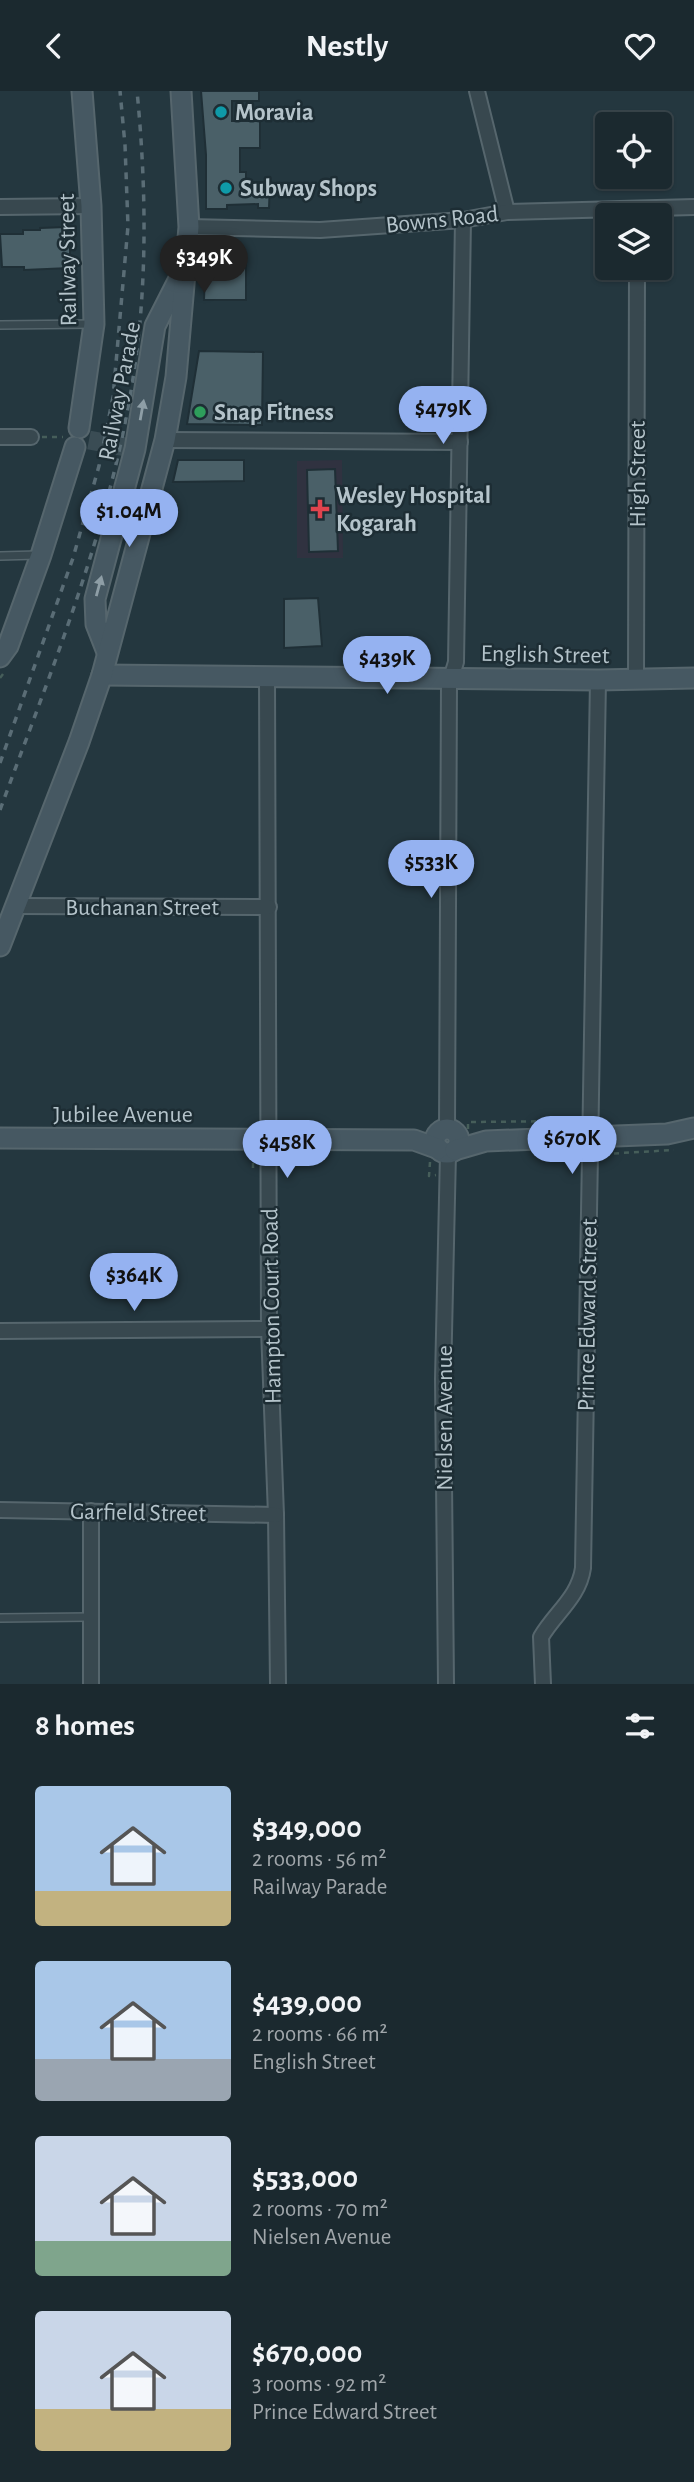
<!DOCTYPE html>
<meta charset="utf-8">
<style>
:root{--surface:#1b292f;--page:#243137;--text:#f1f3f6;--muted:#a0a6aa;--line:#39454b;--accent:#95b2f1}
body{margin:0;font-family:"Alegreya Sans",sans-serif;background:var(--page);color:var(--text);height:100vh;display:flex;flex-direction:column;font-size:26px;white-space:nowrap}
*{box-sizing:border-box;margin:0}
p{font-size:23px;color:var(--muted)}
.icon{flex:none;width:38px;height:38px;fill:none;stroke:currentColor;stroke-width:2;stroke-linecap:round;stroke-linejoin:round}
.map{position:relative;height:1593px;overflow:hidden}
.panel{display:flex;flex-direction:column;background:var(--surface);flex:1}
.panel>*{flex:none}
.fabs{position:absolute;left:595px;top:21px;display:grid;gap:14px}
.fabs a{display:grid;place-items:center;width:77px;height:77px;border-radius:7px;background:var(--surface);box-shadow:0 2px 5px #0004,0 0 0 2px var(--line);font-size:35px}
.price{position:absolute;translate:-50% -60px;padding:0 16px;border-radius:24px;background:var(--accent);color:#111;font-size:23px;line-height:46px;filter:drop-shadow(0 2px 4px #0008)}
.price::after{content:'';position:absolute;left:50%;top:42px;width:21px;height:16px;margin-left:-10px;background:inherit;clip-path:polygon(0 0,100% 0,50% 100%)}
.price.current{background:#222;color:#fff}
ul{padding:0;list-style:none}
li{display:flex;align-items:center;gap:21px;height:175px;padding:0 35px}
li span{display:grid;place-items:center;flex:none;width:196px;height:140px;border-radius:7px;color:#555}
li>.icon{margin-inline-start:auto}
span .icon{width:84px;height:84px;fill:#fffc;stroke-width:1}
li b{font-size:30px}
h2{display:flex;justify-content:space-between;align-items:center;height:84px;padding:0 35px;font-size:30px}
header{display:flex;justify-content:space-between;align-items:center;height:91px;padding:0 35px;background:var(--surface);font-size:32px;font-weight:600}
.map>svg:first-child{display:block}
</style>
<header><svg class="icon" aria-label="back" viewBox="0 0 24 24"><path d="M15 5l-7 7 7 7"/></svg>Nestly<svg class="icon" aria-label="heart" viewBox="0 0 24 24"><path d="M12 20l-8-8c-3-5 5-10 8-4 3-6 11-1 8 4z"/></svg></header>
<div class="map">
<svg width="694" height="1593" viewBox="0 0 694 1593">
<rect width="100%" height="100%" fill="#24373f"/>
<path fill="#303240" d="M342 369 343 467H297V370Z"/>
<g fill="#4a6068" stroke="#1f2f36" stroke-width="2">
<path d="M201 0H259V10H232V30H260V57H240V81H246V91H270L269 117H258V113L227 114V118H206V64Z"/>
<path d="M66 136V143H70V177L24 179V176H2L0 143H23V139H40V137Z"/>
<path d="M243 156 246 165V209H204L206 157Z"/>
<path d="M199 260 263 261 262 334 187 333Z"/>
<path d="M178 369H244V390L173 391Z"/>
<path d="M335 378 338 460 309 461 307 379Z"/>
<path d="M318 507 322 555 284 557V508Z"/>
</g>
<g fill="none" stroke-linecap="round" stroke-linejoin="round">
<path stroke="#3a4c54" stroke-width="19" stroke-dasharray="19 10" stroke-linecap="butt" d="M89 349 126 356"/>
<g stroke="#56666d" stroke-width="10">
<g id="lane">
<path d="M0 234 94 233"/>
<path d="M0 465 38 464"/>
<path d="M0 1527 90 1526"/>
</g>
</g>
<g stroke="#56666d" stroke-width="18">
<g id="street">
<path d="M477 0 507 121"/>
<path d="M0 116 91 115"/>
<path d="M189 136 320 139 463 129 507 121 694 116"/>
<path d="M0 346H31"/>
<path d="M165 349 460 351"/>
<path d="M267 585 269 1238 276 1424 278 1593"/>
<path d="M636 588 637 177"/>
<path d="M16 815 269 816"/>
<path d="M447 1038 449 594 456 571 463 129"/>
<path d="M0 1240 269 1238"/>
<path d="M0 1419 276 1424"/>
<path d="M91 1593V1420"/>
<path d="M446 1593 443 1288 448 1062"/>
<path d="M543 1593 541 1546C555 1522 579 1506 583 1477L598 589"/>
</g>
</g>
<g stroke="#56666d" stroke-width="23">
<g id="secondary">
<path d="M79 337 94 233 91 115 82 0"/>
<path d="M107 561 96 533 95 508 135 358 155 235 182 182"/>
<path d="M0 566 8 555 41 464 75 356"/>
<path d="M102 584 598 589 694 587"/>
<path d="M0 855 79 651 102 584 165 349 176 286 189 136 181 0"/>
<circle cx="447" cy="1050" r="12"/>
<path d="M0 1047 414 1049 439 1058"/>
<path d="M455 1059 486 1050 667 1043 694 1037"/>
</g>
</g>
<g stroke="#465e5a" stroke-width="2.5" stroke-dasharray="5 5" stroke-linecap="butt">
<path d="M42 346H63"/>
<path d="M0 587 6 579"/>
<path d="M468 1038V1031L576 1030"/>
<path d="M253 1062V1077L256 1076"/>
<path d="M604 1063 674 1059"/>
<path d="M430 1071 429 1085 436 1084"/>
</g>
<use href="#lane" stroke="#38484f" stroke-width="7"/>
<use href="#street" stroke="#38484f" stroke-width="14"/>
<use href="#secondary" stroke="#465862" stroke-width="19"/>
<g stroke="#5a6d76" stroke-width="3.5" stroke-dasharray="7 7" stroke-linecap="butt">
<path d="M0 672 73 467 99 375 113 306 128 135 125 54 120 0"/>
<path d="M0 719C49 585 104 452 129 311 148 209 147 103 137 0"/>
</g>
</g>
<defs><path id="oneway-solid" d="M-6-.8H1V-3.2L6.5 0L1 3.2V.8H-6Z" transform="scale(1.75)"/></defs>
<g fill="#8e9ea6">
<use href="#oneway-solid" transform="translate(142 319) rotate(-80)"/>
<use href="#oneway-solid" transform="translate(99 495) rotate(-75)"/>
</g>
<g fill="#0f9aa8" stroke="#1d2d34" stroke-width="2.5">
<circle cx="221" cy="21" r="7"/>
<circle cx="226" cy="97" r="7"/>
</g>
<circle fill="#2e9e5b" stroke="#1d2d34" stroke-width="2.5" cx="200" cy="321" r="7"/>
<path fill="#e0444e" stroke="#1d2d34" stroke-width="2.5" d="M316.5 407.5h7v7h7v7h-7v7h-7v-7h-7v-7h7z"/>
<g text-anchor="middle" stroke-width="5" stroke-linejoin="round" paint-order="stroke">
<g font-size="24" font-weight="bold" fill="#b4c3ca" stroke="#1d2d34" text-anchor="start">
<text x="235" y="29">Moravia</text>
<text x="240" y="105">Subway Shops</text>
<text x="214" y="329">Snap Fitness</text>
<text x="336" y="412">Wesley Hospital<tspan x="336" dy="28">Kogarah</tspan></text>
</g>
<g font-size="24" fill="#b4c3ca" stroke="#1d2d34">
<text transform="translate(442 128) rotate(-6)" y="8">Bowns Road</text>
<text transform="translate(67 169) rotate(-91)" y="8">Railway Street</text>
<text transform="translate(119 300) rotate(-79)" y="8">Railway Parade</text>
<text transform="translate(637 383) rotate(-90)" y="8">High Street</text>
<text transform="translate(545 563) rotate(1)" y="8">English Street</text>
<text x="142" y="824">Buchanan Street</text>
<text x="123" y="1031">Jubilee Avenue</text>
<text transform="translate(271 1215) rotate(-91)" y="8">Hampton Court Road</text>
<text transform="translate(587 1224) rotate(-89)" y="8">Prince Edward Street</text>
<text transform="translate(444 1327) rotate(-90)" y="8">Nielsen Avenue</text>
<text transform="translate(138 1421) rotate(1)" y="8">Garfield Street</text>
</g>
</g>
</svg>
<div class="fabs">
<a><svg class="icon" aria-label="locate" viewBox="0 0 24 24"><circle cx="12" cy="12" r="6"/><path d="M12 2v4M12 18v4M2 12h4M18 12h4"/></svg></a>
<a><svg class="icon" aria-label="layers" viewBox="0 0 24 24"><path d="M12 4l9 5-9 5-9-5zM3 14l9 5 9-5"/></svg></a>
</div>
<b class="price current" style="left:204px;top:204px">$349K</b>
<b class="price" style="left:443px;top:355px">$479K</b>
<b class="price" style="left:129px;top:458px">$1.04M</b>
<b class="price" style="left:387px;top:605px">$439K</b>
<b class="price" style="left:431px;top:809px">$533K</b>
<b class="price" style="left:572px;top:1085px">$670K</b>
<b class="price" style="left:287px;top:1089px">$458K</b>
<b class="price" style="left:134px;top:1222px">$364K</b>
</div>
<section class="panel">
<h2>8 homes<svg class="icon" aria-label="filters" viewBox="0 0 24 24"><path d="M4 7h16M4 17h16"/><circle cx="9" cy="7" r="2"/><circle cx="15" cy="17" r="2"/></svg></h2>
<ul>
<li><span style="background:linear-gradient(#a9c7e8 75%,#c2b280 0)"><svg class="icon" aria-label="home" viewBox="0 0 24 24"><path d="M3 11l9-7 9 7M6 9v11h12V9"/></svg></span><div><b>$349,000</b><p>2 rooms · 56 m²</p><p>Railway Parade</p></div></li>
<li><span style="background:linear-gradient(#a9c7e8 70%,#9aa5b1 0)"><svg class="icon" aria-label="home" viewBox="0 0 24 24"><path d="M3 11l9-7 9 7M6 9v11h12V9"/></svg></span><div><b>$439,000</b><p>2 rooms · 66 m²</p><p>English Street</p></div></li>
<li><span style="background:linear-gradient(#c9d6e8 75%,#7fa58c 0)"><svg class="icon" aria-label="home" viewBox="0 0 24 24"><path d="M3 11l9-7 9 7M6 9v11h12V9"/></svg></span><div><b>$533,000</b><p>2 rooms · 70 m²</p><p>Nielsen Avenue</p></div></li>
<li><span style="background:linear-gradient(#c9d6e8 70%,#c2b280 0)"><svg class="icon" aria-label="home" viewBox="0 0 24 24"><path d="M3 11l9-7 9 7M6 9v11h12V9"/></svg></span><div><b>$670,000</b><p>3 rooms · 92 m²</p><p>Prince Edward Street</p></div></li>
</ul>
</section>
